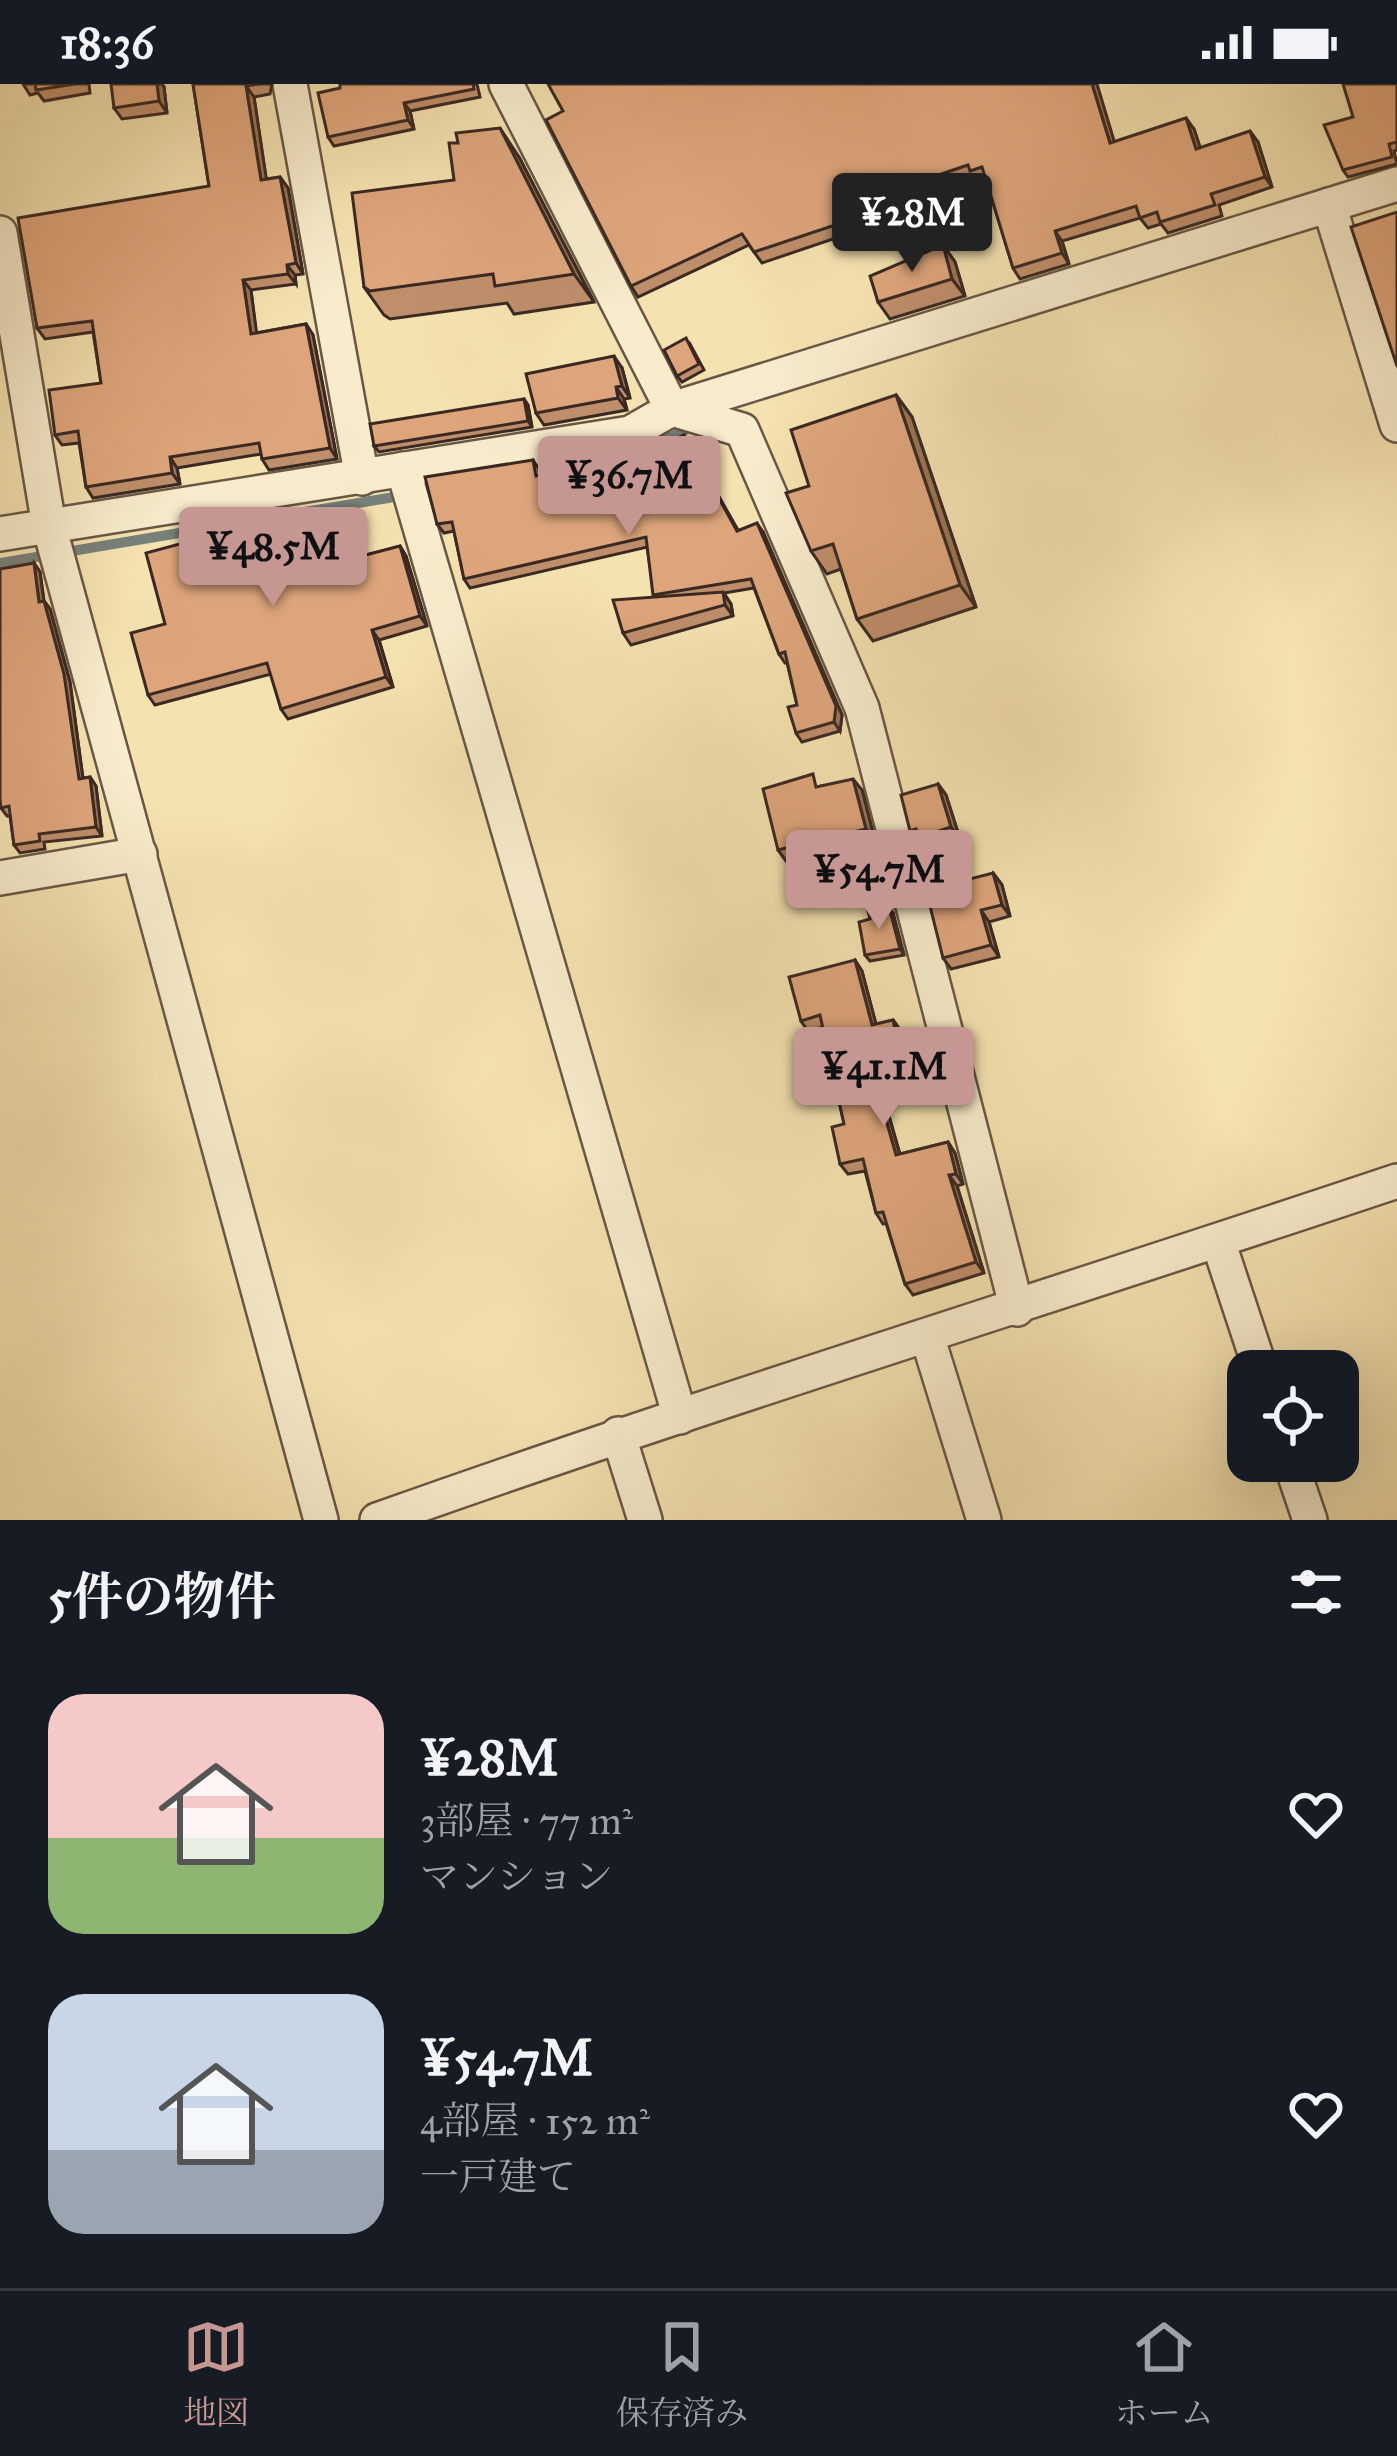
<!DOCTYPE html>
<html lang="ja">
<meta charset="utf-8">
<style>
:root{--surface:#171b24;--page:#242831;--text:#f1f3f6;--muted:#9ea1a6;--line:#363941;--accent:#c59692}
body{margin:0;font-family:"IM FELL Great Primer","Noto Serif JP",serif;background:var(--page);color:var(--text);height:100vh;display:flex;flex-direction:column;font-size:45px;white-space:nowrap}
*{box-sizing:border-box;margin:0}
p{font-size:39px;color:var(--muted)}
.icon{flex:none;width:66px;height:66px;fill:none;stroke:currentColor;stroke-width:2;stroke-linecap:round;stroke-linejoin:round}
.map{position:relative;height:1436px;overflow:hidden}
.sheet{display:flex;flex-direction:column;background:var(--surface);flex:1}
.sheet>*{flex:none}
.tools{position:absolute;left:1227px;top:1266px;display:grid;gap:24px}
.tools a{display:grid;place-items:center;width:132px;height:132px;border-radius:24px;background:var(--surface);box-shadow:0 12px 48px #0002;font-size:60px}
.price{position:absolute;translate:-50% -102px;padding:0 27px;border-radius:12px;background:var(--accent);color:#111;font-size:39px;line-height:78px;filter:drop-shadow(0 3px 6px #0008)}
.price::after{content:'';position:absolute;left:50%;top:72px;width:36px;height:27px;margin-left:-18px;background:inherit;clip-path:polygon(0 0,100% 0,50% 100%)}
.price.on{background:#222;color:#fff}
ul{padding:0;list-style:none}
li{display:flex;align-items:center;gap:36px;height:300px;padding:0 48px}
li span{display:grid;place-items:center;flex:none;width:336px;height:240px;border-radius:36px;color:#555}
li>.icon{margin-inline-start:auto}
span .icon{width:144px;height:144px;fill:#fffc;stroke-width:1}
li b{font-size:51px}
h2{display:flex;justify-content:space-between;align-items:center;height:144px;padding:0 48px;font-size:51px}
.status{display:flex;justify-content:space-between;align-items:center;height:84px;padding:0 60px;background:var(--surface);direction:ltr}
.status svg{height:33px;fill:currentColor}
.tab-bar{display:flex;justify-content:space-around;align-items:center;height:168px;border-top:3px solid var(--line);background:var(--surface);font-size:33px;color:var(--muted)}
.tab-bar a{display:grid;justify-items:center;gap:6px}
.tab-bar .on{color:var(--accent)}
.map>svg:first-child{display:block}
</style>
<div class="status"><b>18:36</b><svg viewBox="0 0 49 12"><path d="M0 12V9h3v3zM5 12V6h3v6zM10 12V3h3v9zM15 12V0h3v12zM26 1h20v11H26zM47 4h2v5h-2z"/></svg></div>
<div class="map">
<svg width="1397" height="1436" viewBox="0 0 1397 1436">
<rect width="100%" height="100%" fill="#f5e2b1"/>
<filter id="stains"><feTurbulence type="fractalNoise" baseFrequency=".00167" numOctaves="4"/><feColorMatrix values="0 0 0 0 .2 0 0 0 0 .09 0 0 0 0 .02 0 0 0 .5 -.17"/></filter>
<radialGradient id="worn" r=".72"><stop offset=".6" stop-color="#630" stop-opacity="0"/><stop offset="1" stop-color="#630" stop-opacity=".3"/></radialGradient>
<g fill="none" stroke-linecap="round" stroke-linejoin="round">
<g stroke="#77817a" stroke-width="10">
<path d="M526 391 627 374 696 341"/>
<path d="M0 479 442 405"/>
</g>
<g stroke="#695746" stroke-width="38">
<g id="minor">
<path d="M290 0 362 394"/>
<path d="M506 0 672 325 742 346 862 624 1017 1225"/>
<path d="M1329 121 1397 341"/>
<path d="M0 149 49 442 321 1436"/>
<path d="M403 385 680 1333"/>
<path d="M0 450 630 349 672 325 1397 100"/>
<path d="M0 794 140 770"/>
<path d="M1218 1157 1261 1287"/>
<path d="M928 1255 984 1436"/>
<path d="M618 1350 645 1436"/>
<path d="M1290 1377 1310 1436"/>
<path d="M377 1436C714 1316 1057 1211 1397 1097"/>
</g>
</g>
<use href="#minor" stroke="#f8eccc" stroke-width="33"/>
</g>
<g fill="#bf8e6b" stroke="#3a2922" stroke-width="3">
<path d="M23 0H89L90 9 44 17 38 9 30 11Z"/>
<path d="M193 0H272L270 10 254 13 266 95 280 93 288 104 303 190 295 191 296 200 251 206 256 249 306 240 313 251 337 375 269 386 262 375 261 370 177 384 180 400 93 414 86 403 79 359 62 361 55 351 101 299 93 248 45 255 37 244 209 102Z"/>
<path d="M477 0 480 13 410 27 414 45 334 62 328 53 340 4Z"/>
<path d="M1397 0V66L1394 67 1397 80 1348 93 1343 86 1353 33Z"/>
<path d="M164 3 167 29 122 35 114 24Z"/>
<path d="M563 27 1114 58 1194 45 1200 64 1258 58 1272 103 1219 121 1222 132 1168 149 1161 140 1148 144 1140 134 1062 157 1069 180 1020 195 1013 184 986 95 978 98 974 92 917 111 923 130 880 145 877 140 762 179 749 161 638 213 631 202Z"/>
<path d="M519 73 594 218 514 230 507 219 390 235 384 231 364 203 454 96Z"/>
<path d="M943 161 955 178 965 212 890 235 878 218Z"/>
<path d="M690 260 704 286 682 298 677 292Z"/>
<path d="M622 284 630 314 624 315 627 326 544 341 536 329Z"/>
<path d="M896 311 912 333 976 523 873 557 857 535 841 485 827 490 811 467 809 402Z"/>
<path d="M524 315 528 321 532 343 379 368 374 362Z"/>
<path d="M684 351 738 446 763 448 842 631 840 647 802 658 796 649 797 621 787 579H785L779 570 754 504 724 509 731 520 733 532 631 561 623 549 655 513 647 463 470 504 464 495 454 447 444 449 437 440 533 376 539 385 540 391 616 375 621 382Z"/>
<path d="M336 436 347 476 400 462 406 472 427 542 379 556 393 603 288 635 281 625 271 590 155 621 148 611Z"/>
<path d="M34 479 40 488 44 517 50 525 70 598 83 694 90 693 96 702 102 752 44 758 45 765 20 769 14 761 10 732H7L1 724Z"/>
<path d="M938 700 946 711 960 755 927 766 910 747Z"/>
<path d="M821 702 862 706 875 757 786 777 778 766Z"/>
<path d="M993 789 1002 801 1010 832 989 838 999 873 951 885 943 874Z"/>
<path d="M889 823 893 829 904 871 870 877 865 871 870 835Z"/>
<path d="M855 876 862 887 876 940 893 936 901 947 910 991 879 997 900 1070 948 1058 955 1069 963 1100 957 1102 984 1189 913 1211 905 1200 886 1139 883 1140 876 1129 865 1087 848 1090 840 1080 844 1040 823 943 808 947 801 937Z"/>
</g>
<g fill="#9b7457" stroke="#3a2922" stroke-width="3">
<path d="M157 0H162L164 3 167 29 159 17Z"/>
<path d="M1092 0H1097L1118 70 1110 59Z"/>
<path d="M246 2 254 13 268 106 261 96Z"/>
<path d="M404 19 410 27 414 45 408 36Z"/>
<path d="M1186 34 1194 45 1204 75 1196 65Z"/>
<path d="M500 44 519 73 594 218 574 190Z"/>
<path d="M1250 47 1258 58 1272 103 1265 93Z"/>
<path d="M280 93 288 104 303 190 296 179Z"/>
<path d="M909 101 917 111 923 130 916 119Z"/>
<path d="M1055 147 1062 157 1069 180 1062 169Z"/>
<path d="M943 161 955 178 965 212 952 195Z"/>
<path d="M287 181 295 191 296 200 288 190Z"/>
<path d="M243 196 251 206 258 260 251 250Z"/>
<path d="M306 240 313 251 337 375 330 364Z"/>
<path d="M614 272 622 284 630 314 622 302Z"/>
<path d="M616 303 624 315 627 326 618 314Z"/>
<path d="M896 311 912 333 976 523 960 501Z"/>
<path d="M524 315 528 321 532 343 528 337Z"/>
<path d="M170 373 177 384 180 400 172 389Z"/>
<path d="M330 426 336 436 350 487 343 477Z"/>
<path d="M757 439 763 448 842 631 840 647 834 638Z"/>
<path d="M400 462 406 472 427 542 420 532Z"/>
<path d="M34 479 40 488 45 526 39 518Z"/>
<path d="M723 508 731 520 733 532 725 521Z"/>
<path d="M44 517 50 525 70 598 84 703 79 695Z"/>
<path d="M372 546 379 556 393 603 386 593Z"/>
<path d="M90 693 96 702 102 752 96 743Z"/>
<path d="M853 695 862 706 875 757 866 745Z"/>
<path d="M938 700 946 711 960 755 951 743Z"/>
<path d="M993 789 1002 801 1010 832 1002 821Z"/>
<path d="M889 823 893 829 904 871 900 865Z"/>
<path d="M981 826 989 838 999 873 991 861Z"/>
<path d="M855 876 862 887 879 952 872 941Z"/>
<path d="M893 936 901 947 910 991 902 980Z"/>
<path d="M872 987 879 997 903 1082 896 1071Z"/>
<path d="M948 1058 955 1069 963 1100 956 1090Z"/>
<path d="M949 1091 957 1102 984 1189 976 1178Z"/>
</g>
<g fill="#dea57c" stroke="#3a2922" stroke-width="3">
<path d="M35 0H75L36 6Z"/>
<path d="M111 0H157L159 17 114 24Z"/>
<path d="M193 0H259L246 2 261 96 280 93 296 179 287 181 288 190 243 196 251 250 306 240 330 364 262 375 259 359 170 373 172 389 86 403 78 347 55 351 49 306 101 299 92 237 37 244 18 134 209 102Z"/>
<path d="M340 0H473L474 5 404 19 408 36 328 53 318 9 340 4Z"/>
<path d="M548 0H1092L1110 59 1186 34 1196 65 1250 47 1265 93 1211 110 1215 121 1160 138 1157 128 1140 134 1136 122 1055 147 1062 169 1013 184 982 83 970 87 968 81 909 101 916 119 872 134 871 129 754 168 742 150 631 202 546 36 563 27Z"/>
<path d="M1343 0H1397V58L1389 60 1392 73 1343 86 1324 41 1353 33Z"/>
<path d="M500 44 574 190 495 202 493 190 370 207 364 203 352 109 454 96 449 59H458L456 49Z"/>
<path d="M1397 128V282L1351 143Z"/>
<path d="M943 161 952 195 878 218 870 192Z"/>
<path d="M686 254 699 280 677 292 664 266Z"/>
<path d="M614 272 622 302 616 303 618 314 536 329 526 290Z"/>
<path d="M896 311 960 501 857 535 833 460 811 467 786 409 809 402 791 346Z"/>
<path d="M524 315 528 337 374 362 370 340Z"/>
<path d="M684 351 737 447 757 439 836 622 834 638 796 649 788 623 797 621 785 568 779 570 751 495 653 511 646 453 464 495 452 438 437 440 425 393 533 376 536 392 616 375 618 384Z"/>
<path d="M330 426 343 477 400 462 420 532 372 546 386 593 281 625 267 579 148 611 131 549 165 540 146 469 280 433Z"/>
<path d="M34 479 39 518 44 517 64 590 79 695 90 693 96 743 39 750 40 757 14 761 9 722 1 724 0 716V485Z"/>
<path d="M723 508 725 521 623 549 613 516Z"/>
<path d="M813 690 816 703 853 695 866 745 778 766 763 705Z"/>
<path d="M938 700 951 743 918 754 916 745 910 747 901 711Z"/>
<path d="M993 789 1002 821 981 826 991 861 943 874 926 806Z"/>
<path d="M889 823 900 865 865 871 859 838 870 835 868 827Z"/>
<path d="M855 876 872 941 893 936 902 980 872 987 896 1071 948 1058 956 1090 949 1091 976 1178 905 1200 883 1128 876 1129 863 1075 840 1080 832 1043 844 1040 820 931 801 937 789 893Z"/>
</g>
<rect width="100%" height="100%" filter="url(#stains)"/>
<rect width="100%" height="100%" fill="url(#worn)"/>
</svg>
<div class="tools">
<a><svg class="icon" aria-label="locate" viewBox="0 0 24 24"><circle cx="12" cy="12" r="6"/><path d="M12 2v4M12 18v4M2 12h4M18 12h4"/></svg></a>
</div>
<b class="price on" style="left:912px;top:191px">¥28M</b>
<b class="price" style="left:629px;top:454px">¥36.7M</b>
<b class="price" style="left:273px;top:525px">¥48.5M</b>
<b class="price" style="left:879px;top:848px">¥54.7M</b>
<b class="price" style="left:884px;top:1045px">¥41.1M</b>
</div>
<section class="sheet">
<h2>5件の物件<svg class="icon" aria-label="filters" viewBox="0 0 24 24"><path d="M4 7h16M4 17h16"/><circle cx="9" cy="7" r="2"/><circle cx="15" cy="17" r="2"/></svg></h2>
<ul>
<li><span style="background:linear-gradient(#f6c9c9 60%,#8fb573 0)"><svg class="icon" aria-label="home" viewBox="0 0 24 24"><path d="M3 11l9-7 9 7M6 9v11h12V9"/></svg></span><div><b>¥28M</b><p>3部屋 · 77 m²</p><p>マンション</p></div><svg class="icon" aria-label="heart" viewBox="0 0 24 24"><path d="M12 20l-8-8c-3-5 5-10 8-4 3-6 11-1 8 4z"/></svg></li>
<li><span style="background:linear-gradient(#c9d6e8 65%,#9aa5b1 0)"><svg class="icon" aria-label="home" viewBox="0 0 24 24"><path d="M3 11l9-7 9 7M6 9v11h12V9"/></svg></span><div><b>¥54.7M</b><p>4部屋 · 152 m²</p><p>一戸建て</p></div><svg class="icon" aria-label="heart" viewBox="0 0 24 24"><path d="M12 20l-8-8c-3-5 5-10 8-4 3-6 11-1 8 4z"/></svg></li>
</ul>
</section>
<nav class="tab-bar">
<a class="on"><svg class="icon" aria-label="map" viewBox="0 0 24 24"><path d="M3 6l6-2 6 2 6-2v14l-6 2-6-2-6 2zM9 4v14M15 6v14"/></svg>地図</a>
<a><svg class="icon" aria-label="saved" viewBox="0 0 24 24"><path d="M7 4h10v16l-5-4-5 4z"/></svg>保存済み</a>
<a><svg class="icon" aria-label="home" viewBox="0 0 24 24"><path d="M3 11l9-7 9 7M6 9v11h12V9"/></svg>ホーム</a>
</nav>
